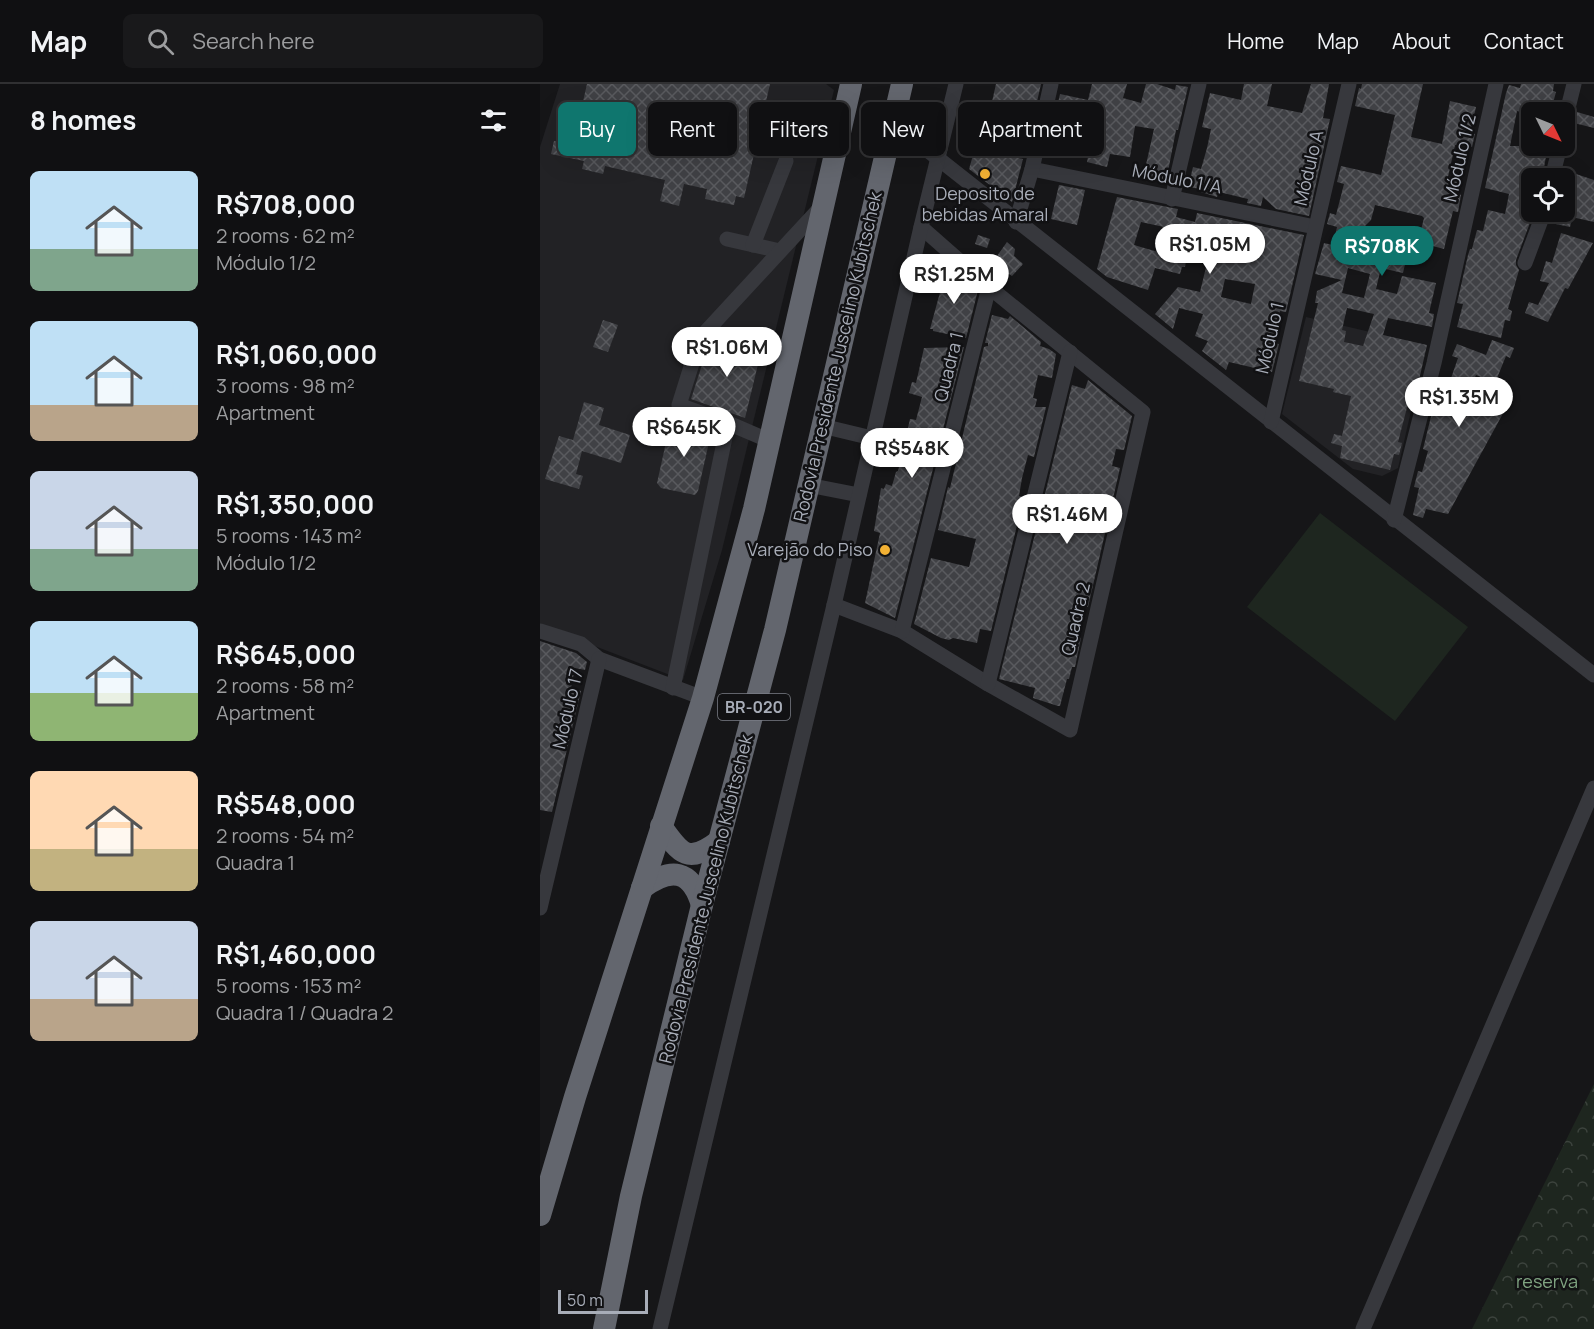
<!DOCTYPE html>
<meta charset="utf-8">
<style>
:root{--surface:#101012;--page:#19191b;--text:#f1f3f6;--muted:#9c9d9f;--line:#303032;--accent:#0f766e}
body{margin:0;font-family:Manrope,sans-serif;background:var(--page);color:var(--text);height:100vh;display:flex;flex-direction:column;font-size:22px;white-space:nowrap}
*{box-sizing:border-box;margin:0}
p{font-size:20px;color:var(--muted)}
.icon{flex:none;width:33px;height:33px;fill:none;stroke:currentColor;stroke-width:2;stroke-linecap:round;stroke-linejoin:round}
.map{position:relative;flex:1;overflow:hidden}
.drawer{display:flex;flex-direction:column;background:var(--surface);width:540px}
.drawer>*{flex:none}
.banner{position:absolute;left:18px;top:18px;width:570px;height:54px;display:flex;gap:12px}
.needle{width:39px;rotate:133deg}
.tools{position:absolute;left:981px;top:18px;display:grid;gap:12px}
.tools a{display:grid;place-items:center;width:54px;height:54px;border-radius:9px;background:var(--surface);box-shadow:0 6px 24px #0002,0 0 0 2px var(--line);font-size:30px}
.scale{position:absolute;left:18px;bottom:15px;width:90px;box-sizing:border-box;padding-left:6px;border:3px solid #a8adb8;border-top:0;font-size:16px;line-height:21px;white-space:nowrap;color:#a8adb8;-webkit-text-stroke:4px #111113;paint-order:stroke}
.price{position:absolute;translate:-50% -51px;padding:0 14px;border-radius:21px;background:#fff;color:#222;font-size:20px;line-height:39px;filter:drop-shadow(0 2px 3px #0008)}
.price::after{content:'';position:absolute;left:50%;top:36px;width:18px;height:14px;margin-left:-9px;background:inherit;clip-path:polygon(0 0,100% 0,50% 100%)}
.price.active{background:var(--accent);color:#fff}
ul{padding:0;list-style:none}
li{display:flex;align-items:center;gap:18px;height:150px;padding:0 30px}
li span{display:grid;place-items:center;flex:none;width:168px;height:120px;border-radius:9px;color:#555}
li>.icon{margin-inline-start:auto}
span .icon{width:72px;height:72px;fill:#fffc;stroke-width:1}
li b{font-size:26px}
h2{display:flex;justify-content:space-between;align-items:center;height:72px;padding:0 30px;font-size:26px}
.chip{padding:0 21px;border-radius:9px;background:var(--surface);box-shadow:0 6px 24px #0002,0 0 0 2px var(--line);font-size:21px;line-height:54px}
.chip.active{background:var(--accent);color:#fff}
header{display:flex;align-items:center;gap:36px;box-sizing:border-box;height:84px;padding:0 30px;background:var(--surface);border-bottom:2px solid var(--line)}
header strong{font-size:28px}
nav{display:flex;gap:33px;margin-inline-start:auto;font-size:21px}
.search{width:420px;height:54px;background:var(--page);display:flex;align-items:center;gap:15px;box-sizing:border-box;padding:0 21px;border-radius:9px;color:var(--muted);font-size:22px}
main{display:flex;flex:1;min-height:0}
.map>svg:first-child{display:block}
</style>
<header>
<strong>Map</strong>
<div class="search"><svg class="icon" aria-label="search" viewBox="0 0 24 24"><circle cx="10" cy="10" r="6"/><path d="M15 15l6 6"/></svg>Search here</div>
<nav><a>Home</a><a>Map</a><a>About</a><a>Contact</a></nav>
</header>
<main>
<section class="drawer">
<h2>8 homes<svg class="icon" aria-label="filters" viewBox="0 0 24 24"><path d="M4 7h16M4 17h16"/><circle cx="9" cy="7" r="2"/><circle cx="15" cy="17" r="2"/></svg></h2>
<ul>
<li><span style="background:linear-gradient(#bfe0f5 65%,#7fa58c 0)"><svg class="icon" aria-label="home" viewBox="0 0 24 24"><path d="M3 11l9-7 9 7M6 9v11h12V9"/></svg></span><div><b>R$708,000</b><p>2 rooms · 62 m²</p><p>Módulo 1/2</p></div></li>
<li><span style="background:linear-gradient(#bfe0f5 70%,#b9a48a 0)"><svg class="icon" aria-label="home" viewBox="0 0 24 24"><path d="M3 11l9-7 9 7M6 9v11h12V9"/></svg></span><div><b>R$1,060,000</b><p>3 rooms · 98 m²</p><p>Apartment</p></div></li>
<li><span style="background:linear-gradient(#c9d6e8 65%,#7fa58c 0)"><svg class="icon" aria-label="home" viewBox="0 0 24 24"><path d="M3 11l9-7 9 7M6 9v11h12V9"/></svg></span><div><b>R$1,350,000</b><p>5 rooms · 143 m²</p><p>Módulo 1/2</p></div></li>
<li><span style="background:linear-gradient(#bfe0f5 60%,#8fb573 0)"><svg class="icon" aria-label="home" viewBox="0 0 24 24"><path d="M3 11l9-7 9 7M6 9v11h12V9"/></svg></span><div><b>R$645,000</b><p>2 rooms · 58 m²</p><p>Apartment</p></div></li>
<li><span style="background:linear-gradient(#ffd9b3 65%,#c2b280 0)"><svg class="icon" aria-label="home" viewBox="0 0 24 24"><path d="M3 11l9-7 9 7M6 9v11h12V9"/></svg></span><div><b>R$548,000</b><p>2 rooms · 54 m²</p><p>Quadra 1</p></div></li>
<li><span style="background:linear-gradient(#c9d6e8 65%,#b9a48a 0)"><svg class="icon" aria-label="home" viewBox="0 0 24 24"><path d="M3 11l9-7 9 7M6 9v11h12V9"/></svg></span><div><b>R$1,460,000</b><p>5 rooms · 153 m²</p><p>Quadra 1 / Quadra 2</p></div></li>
</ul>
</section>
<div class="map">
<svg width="1054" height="1245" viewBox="0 0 1054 1245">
<defs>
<pattern id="forest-crowns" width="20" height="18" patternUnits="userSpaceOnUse" patternTransform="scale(1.5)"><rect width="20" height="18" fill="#1e261f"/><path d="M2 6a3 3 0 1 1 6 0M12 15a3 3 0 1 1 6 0" fill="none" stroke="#3c433d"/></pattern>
<pattern id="building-cross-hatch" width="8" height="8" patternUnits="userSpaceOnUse" patternTransform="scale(1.5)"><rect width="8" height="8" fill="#404145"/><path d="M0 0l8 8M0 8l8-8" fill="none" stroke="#595a5e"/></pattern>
</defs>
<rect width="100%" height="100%" fill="#161618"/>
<g fill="#222225">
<path d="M20 0H286L294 6 182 466 143 596 0 541V63Z"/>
<path d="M766 233 886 261 858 384 842 392 813 385 742 330Z"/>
</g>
<path fill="url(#forest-crowns)" d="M1054 1000V1245H932Z"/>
<path fill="#1e261f" d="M780 429 928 543 855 637 707 523Z"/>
<g fill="url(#building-cross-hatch)" fill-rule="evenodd">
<path d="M47 0H230L204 114 196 112 194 121 165 115 167 105 144 100 139 122 120 117 125 96 65 82 63 90 42 85 44 77 11 70 14 57 33 61Z"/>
<path d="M456 0H501L494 31 488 30 483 53 461 48 456 69 483 75 472 118 429 85 438 54 446 56 455 22H451Z"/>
<path d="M552 0H587L583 14 601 19 606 0H617L635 6 636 1 648 3 638 46H636L626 98 603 94 614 45 595 42 590 73 570 70 567 83 547 78 551 58 529 53 525 62 509 58 520 10 548 16Z"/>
<path d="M704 0H732L727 22 762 29 771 0H789L783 34 790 35 769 132 736 125 723 113 721 122 707 119 708 115 679 108 677 113 661 108V105L648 103 653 83 661 85 667 64 671 45 662 43 670 9 701 16Z"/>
<path d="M822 0H883L871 53 902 60 910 17 936 23 930 49 935 50 932 63 915 61 908 93 919 95 916 108 921 111 918 128 913 127 904 165 878 158 884 134 882 132 835 121 831 136 823 144 819 163 845 170 849 150 871 154 863 189 841 184 836 205 857 210 862 192 896 199 889 229 894 230 892 243 848 234 843 251 887 261 874 318 869 316 858 358 862 359 859 371 854 370 850 386 800 374 802 362 791 359 794 350 802 352 811 312 793 308 794 305 759 297 778 219H775L777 207 802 196 775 190 784 159 793 161 797 143 787 140 790 129 796 131 804 100 797 98 801 82 841 91 855 31 815 22 819 4 821 5ZM808 184 830 190 824 214 802 209ZM807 224 834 230 823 262 804 258 806 247 802 246Z"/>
<path d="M981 0H1014L1013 7 1016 8 1012 23 1005 22 1004 28H992V31L977 27 970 62H1008L1002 94H992V128H994L976 176V181L979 186 968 225 972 227 970 237 965 236 961 254 917 243 923 220 917 219 928 171 930 165H932L937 146 943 147 948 126 965 130 969 110 945 104 966 9 969 1 980 4Z"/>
<path d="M1037 28 1054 33V44L1034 39Z"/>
<path d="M1024 86 1054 96V138L1027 132 1033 104 1027 102 1028 97 1022 94Z"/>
<path d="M519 101 545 106 537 141 511 135Z"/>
<path d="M577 113 638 125 636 133 655 138 657 129 764 151 746 228 740 227 733 259 739 260 732 288 689 278 686 286 662 267 668 257 655 252 663 230 639 224 633 245 615 230 638 203 660 208 669 171 648 166 645 183H642L640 190 615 184 608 206 567 193 557 185ZM601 138 624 143 618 168 594 161ZM685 195 715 200 711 220 681 213Z"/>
<path d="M1014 129 1032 134 1030 143 1011 139Z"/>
<path d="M1021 149 1053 159 1028 205 1025 204 1008 238 985 229 989 218 998 221 1009 199 1000 197 1006 177 1012 179Z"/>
<path d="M438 151 450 155 447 164 435 160Z"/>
<path d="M467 158 475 165 474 172 483 180 472 192 452 179Z"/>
<path d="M408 179 438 206 426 254 393 247V245H390Z"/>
<path d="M452 231 468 235 470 232 501 258 500 262 509 265 516 270 512 294 498 291 493 314 497 315 495 323H506L494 373 488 371 482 394 479 412 484 413 451 547 440 545 437 559 413 554 409 556 401 554 374 540 391 474 429 483 436 455 398 446 408 403 410 404 444 263 448 262V259H445Z"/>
<path d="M63 236 78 241 68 268 53 263Z"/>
<path d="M171 256 221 268 205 334 151 315 169 259Z"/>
<path d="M952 256 974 264 970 274 966 272 955 299 936 291 928 310 952 322 960 307 972 313 908 430 886 425 883 434 873 431 879 404 874 403 878 387 882 388 888 367 883 365 900 296 909 300 918 274 912 272 917 260 946 271Z"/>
<path d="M424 263 355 534 325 519 340 449 334 447 341 404 344 405 346 400 352 402 356 388 358 387 370 335 376 336 382 313 369 309 372 298 376 299 384 264Z"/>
<path d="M548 296 592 332 584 366 576 365 572 382 580 384 548 523 544 522 538 553 541 554 535 583H532L529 595H527L520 622H518L493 614 495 604 459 595 532 301 545 305Z"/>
<path d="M44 318 64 324 59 341 90 351 81 379 42 367 36 390 43 392 39 405 5 395 19 352 33 356Z"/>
<path d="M131 336 172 345 158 407 155 411 121 404 117 399Z"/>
<path d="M0 557 36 569 47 578 45 586 35 584 31 604 41 607 12 728 0 726Z"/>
</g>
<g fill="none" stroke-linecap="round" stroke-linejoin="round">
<g stroke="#37383d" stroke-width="15">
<path d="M353 39 1054 591"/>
<path d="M1024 40 1034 0"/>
<path d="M492 85 775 143"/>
<path d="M1012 94 1020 62"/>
<path d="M632 115 659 0"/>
<path d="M476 138 492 85 511 0"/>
<path d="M187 155 240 167"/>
<path d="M213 161 246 77"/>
<path d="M985 179 1004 128"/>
<path d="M731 338 809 0"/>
<path d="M188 339 230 357"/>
<path d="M282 342 332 354"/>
<path d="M268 401 319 411"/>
<path d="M854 436 894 279 956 0"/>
<path d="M294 521 362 547 448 600 530 646 603 328 449 203 381 143"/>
<path d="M0 547 41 560 59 575 163 614"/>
<path d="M362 547 449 203"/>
<path d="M448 600 530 268"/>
<path d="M133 604 188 339 139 321 160 254 282 122"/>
<path d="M0 824 59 575"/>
<path d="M120 1245 294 521 381 143 416 0"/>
<path d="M823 1245 1054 704"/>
</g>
<g stroke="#63666e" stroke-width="22">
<path d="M121 742C141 771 148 780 179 757"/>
<path d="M102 804C131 783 151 785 162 821"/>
<path d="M0 1131 35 1013 163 614 214 425 311 0"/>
<path d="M64 1245 91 1112 162 821 235 546 362 0"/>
</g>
</g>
<g fill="#f2b134" stroke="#111113" stroke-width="2">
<circle cx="445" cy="90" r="6"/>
<circle cx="345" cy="466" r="6"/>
</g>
<g text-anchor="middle" stroke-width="5" stroke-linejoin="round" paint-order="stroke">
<rect fill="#111113" stroke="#7b7e86" stroke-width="1.5" x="178" y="610" width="72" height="26" rx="4.5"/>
<g font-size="16" font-weight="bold" fill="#a8adb8">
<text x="214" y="629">BR-020</text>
</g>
<g font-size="18" fill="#a8adb8" stroke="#111113">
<text transform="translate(920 74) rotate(-77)" y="6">Módulo 1/2</text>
<text transform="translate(769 84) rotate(-77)" y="6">Módulo A</text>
<text transform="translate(637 95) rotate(11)" y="6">Módulo 1/A</text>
<text transform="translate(730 254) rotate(-77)" y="6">Módulo 1</text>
<text transform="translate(298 273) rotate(-77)" y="6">Rodovia Presidente Juscelino Kubitschek</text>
<text transform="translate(409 283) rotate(-76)" y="6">Quadra 1</text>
<text transform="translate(536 535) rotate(-77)" y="6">Quadra 2</text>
<text transform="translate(28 625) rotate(-77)" y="6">Módulo 17</text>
<text transform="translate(166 815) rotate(-76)" y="6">Rodovia Presidente Juscelino Kubitschek</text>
</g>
<g font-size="18" fill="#a8adb8" stroke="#111113">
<text x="445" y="116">Deposito de<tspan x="445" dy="21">bebidas Amaral</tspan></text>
<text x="333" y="472" text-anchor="end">Varejão do Piso</text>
</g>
<g font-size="18" fill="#7fa381" stroke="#111113">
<text x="1007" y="1204">reserva</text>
</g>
</g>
</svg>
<div class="tools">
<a><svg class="needle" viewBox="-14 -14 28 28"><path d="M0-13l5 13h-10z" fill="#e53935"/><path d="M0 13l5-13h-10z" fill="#9c9d9f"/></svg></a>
<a><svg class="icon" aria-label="locate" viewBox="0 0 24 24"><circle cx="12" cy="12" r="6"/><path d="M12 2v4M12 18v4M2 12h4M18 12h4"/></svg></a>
</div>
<div class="scale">50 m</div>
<b class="price" style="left:670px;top:191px">R$1.05M</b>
<b class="price active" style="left:842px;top:193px">R$708K</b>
<b class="price" style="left:414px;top:221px">R$1.25M</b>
<b class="price" style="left:187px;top:294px">R$1.06M</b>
<b class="price" style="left:919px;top:344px">R$1.35M</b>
<b class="price" style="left:144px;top:374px">R$645K</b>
<b class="price" style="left:372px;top:395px">R$548K</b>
<b class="price" style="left:527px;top:461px">R$1.46M</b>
<div class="banner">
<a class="chip active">Buy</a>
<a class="chip">Rent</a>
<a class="chip">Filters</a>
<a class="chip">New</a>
<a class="chip">Apartment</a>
</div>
</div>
</main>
